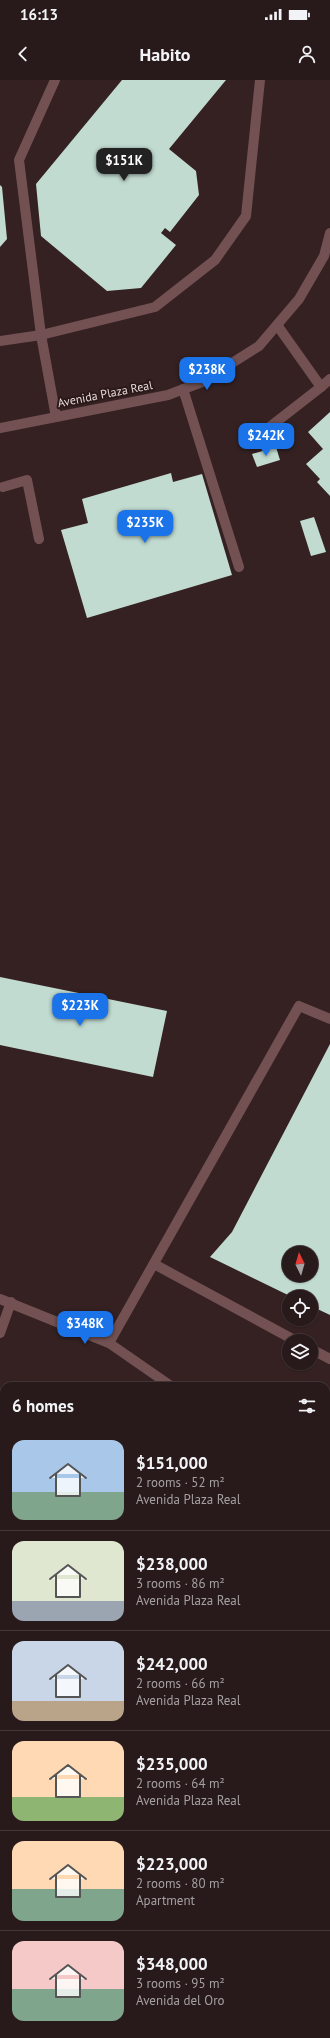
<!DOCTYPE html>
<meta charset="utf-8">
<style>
:root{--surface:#28191a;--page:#302223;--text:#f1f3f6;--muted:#a5a0a2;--line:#443839;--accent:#1a73e8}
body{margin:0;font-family:"PT Sans",sans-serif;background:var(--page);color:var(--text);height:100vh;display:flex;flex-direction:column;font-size:15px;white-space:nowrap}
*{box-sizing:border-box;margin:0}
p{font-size:13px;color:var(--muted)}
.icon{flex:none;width:22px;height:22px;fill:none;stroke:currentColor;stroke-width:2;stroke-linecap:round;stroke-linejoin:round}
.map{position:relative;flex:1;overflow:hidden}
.details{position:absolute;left:0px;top:1302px;width:330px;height:656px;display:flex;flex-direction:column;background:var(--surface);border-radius:12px 12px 0 0;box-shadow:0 1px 3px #0004,0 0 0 1px var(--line)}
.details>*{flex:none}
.needle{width:26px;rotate:355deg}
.buttons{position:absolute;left:282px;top:1166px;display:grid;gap:8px}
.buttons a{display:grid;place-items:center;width:36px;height:36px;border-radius:50%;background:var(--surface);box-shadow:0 1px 3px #0004,0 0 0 1px var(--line);font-size:20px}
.price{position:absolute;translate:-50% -34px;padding:0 9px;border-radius:8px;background:var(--accent);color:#fff;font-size:13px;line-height:26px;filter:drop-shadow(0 1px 2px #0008)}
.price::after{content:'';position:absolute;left:50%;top:24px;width:12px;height:9px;margin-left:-6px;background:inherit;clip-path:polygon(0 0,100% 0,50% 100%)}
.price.on{background:#222;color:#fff}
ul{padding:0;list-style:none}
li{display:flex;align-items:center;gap:12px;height:100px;padding:0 12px}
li+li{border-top:1px solid var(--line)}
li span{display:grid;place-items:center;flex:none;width:112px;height:80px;border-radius:12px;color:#555}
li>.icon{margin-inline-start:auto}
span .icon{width:48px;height:48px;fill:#fffc;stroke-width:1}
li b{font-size:17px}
h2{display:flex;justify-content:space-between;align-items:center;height:48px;padding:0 12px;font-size:17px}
.status{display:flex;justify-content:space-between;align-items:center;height:28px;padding:0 20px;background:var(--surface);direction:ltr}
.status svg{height:11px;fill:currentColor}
header{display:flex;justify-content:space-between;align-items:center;height:52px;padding:0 12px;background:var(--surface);font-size:18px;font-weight:700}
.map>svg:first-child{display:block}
</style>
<div class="status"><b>16:13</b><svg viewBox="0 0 49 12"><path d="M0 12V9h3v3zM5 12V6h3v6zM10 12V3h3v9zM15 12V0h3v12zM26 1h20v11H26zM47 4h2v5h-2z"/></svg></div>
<header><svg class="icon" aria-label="back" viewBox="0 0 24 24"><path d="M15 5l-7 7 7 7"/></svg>Habito<svg class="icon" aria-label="person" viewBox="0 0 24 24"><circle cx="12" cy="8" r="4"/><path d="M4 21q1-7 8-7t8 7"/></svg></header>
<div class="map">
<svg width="330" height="1958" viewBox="0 0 330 1958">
<rect width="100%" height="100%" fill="#352122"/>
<g fill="#c1dbd1" fill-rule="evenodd">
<path d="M122 0H226L169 69 196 91 199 115 170 152 165 148 161 153 176 165 141 208 107 211 41 156 36 104Z"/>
<path d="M0 105 2 107 7 159 0 167Z"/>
<path d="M330 332V416L317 402 320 399 306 384 323 369 308 352Z"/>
<path d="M276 367 280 380 257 387 252 374Z"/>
<path d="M171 393 173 402 202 394 232 495 87 538 61 450 88 443 82 419Z"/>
<path d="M314 437 326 472 311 476 300 441Z"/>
<path d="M0 897 167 931 153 997 0 965Z"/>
<path d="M330 964V1235L311 1226V1217H292L210 1177 232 1152ZM289 1173H311V1195H289Z"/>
<path d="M0 1410 4 1411V1567L0 1566Z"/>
<path d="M326 1795 330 1802V1923L326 1925Z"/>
<path d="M4 1900V1954H40L34 1958H0V1903Z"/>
<path d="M142 1954H275L268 1958H136Z"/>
</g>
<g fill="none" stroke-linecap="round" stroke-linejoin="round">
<g stroke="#735152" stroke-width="10">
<path d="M55 0 19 80 41 255 56 337"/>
<path d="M0 261 41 255 155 227 215 180 246 136 260 0"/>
<path d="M321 307 330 299"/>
<path d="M183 309 239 487"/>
<path d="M262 353 321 307 277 245"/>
<path d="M3 407 27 400 39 459"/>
<path d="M154 1184 296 1261"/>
<path d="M0 1253 11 1222"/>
<path d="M109 1263 299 926 330 939"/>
<path d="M311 1269 330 1279"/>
<path d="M0 1350 4 1351"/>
<path d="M0 1594 4 1595"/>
<path d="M326 1675 330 1674"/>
<path d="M326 1704 330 1713"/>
<path d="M0 1853 4 1850"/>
<path d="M61 1958 67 1954"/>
</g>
<path stroke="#735152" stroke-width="10" d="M0 348 168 315 202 302 259 266 299 219 324 176 330 153"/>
<g stroke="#735152" stroke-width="10">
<path d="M0 1219 109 1263 171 1306"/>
<path d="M326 1460 330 1466"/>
</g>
</g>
<g text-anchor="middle" stroke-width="4" stroke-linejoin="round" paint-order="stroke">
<g font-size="12" fill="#e6d8d8" stroke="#2b1819">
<text transform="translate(105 314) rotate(-11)" y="4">Avenida Plaza Real</text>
</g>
</g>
</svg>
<div class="buttons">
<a><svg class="needle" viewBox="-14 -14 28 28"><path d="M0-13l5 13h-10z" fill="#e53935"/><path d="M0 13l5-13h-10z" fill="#a5a0a2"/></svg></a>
<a><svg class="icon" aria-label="locate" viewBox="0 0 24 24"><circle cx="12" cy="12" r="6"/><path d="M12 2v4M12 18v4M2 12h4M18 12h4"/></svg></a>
<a><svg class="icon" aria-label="layers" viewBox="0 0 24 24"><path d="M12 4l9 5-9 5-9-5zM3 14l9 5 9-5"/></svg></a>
</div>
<b class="price on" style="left:124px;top:102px">$151K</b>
<b class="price" style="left:207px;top:311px">$238K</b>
<b class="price" style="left:266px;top:377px">$242K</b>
<b class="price" style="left:145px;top:464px">$235K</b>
<b class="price" style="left:80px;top:947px">$223K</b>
<b class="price" style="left:85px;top:1265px">$348K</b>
<section class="details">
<h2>6 homes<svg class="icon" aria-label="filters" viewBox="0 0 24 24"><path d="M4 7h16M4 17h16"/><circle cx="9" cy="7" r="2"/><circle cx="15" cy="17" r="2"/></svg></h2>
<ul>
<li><span style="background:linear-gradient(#a9c7e8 65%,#7fa58c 0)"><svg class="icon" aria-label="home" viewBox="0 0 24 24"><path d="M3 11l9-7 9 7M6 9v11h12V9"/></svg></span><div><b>$151,000</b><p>2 rooms · 52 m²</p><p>Avenida Plaza Real</p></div></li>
<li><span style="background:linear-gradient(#dfe7d0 75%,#9aa5b1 0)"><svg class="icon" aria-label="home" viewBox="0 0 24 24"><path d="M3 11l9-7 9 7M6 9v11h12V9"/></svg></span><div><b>$238,000</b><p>3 rooms · 86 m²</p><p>Avenida Plaza Real</p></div></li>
<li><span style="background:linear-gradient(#c9d6e8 75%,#b9a48a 0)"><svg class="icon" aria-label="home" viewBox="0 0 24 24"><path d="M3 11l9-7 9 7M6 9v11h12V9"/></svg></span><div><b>$242,000</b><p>2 rooms · 66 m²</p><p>Avenida Plaza Real</p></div></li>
<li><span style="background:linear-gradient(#ffd9b3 70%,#8fb573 0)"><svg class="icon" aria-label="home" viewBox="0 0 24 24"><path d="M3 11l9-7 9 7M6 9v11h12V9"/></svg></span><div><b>$235,000</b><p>2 rooms · 64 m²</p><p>Avenida Plaza Real</p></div></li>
<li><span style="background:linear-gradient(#ffd9b3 60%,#7fa58c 0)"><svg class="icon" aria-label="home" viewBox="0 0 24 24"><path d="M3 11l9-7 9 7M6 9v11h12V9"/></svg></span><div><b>$223,000</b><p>2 rooms · 80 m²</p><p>Apartment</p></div></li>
<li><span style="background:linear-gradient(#f6c9c9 60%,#7fa58c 0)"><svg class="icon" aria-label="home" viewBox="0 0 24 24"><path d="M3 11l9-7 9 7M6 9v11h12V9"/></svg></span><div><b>$348,000</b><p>3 rooms · 95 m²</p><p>Avenida del Oro</p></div></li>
</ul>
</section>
</div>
